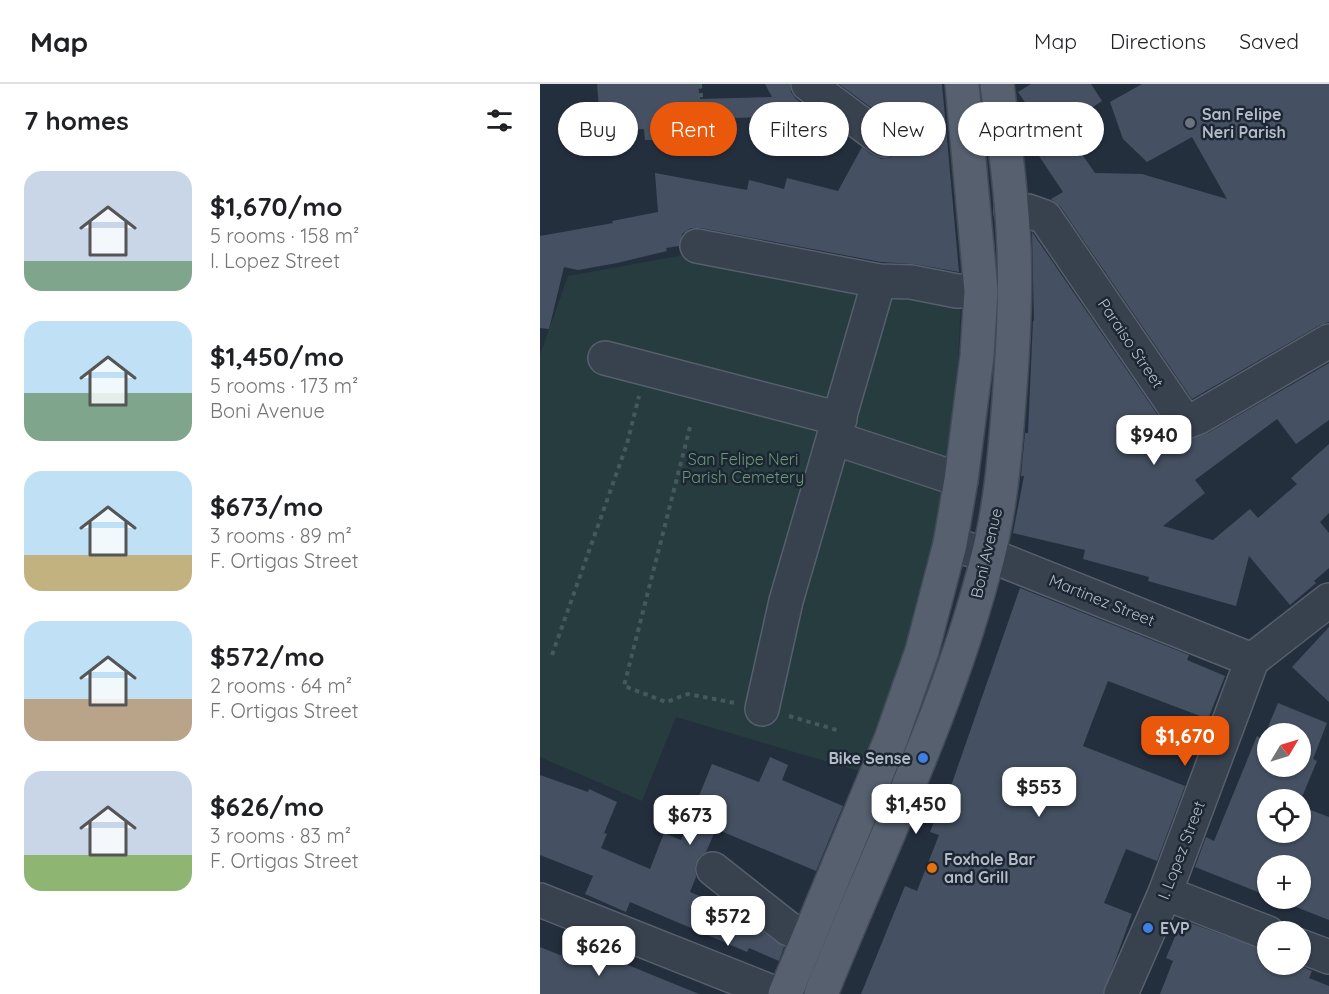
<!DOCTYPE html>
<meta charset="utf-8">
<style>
:root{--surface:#fff;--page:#f2f2f2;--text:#202124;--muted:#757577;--line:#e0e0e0;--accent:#ea580c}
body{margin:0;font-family:Quicksand,sans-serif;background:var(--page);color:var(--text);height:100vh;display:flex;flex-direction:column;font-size:22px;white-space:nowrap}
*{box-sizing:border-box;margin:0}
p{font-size:20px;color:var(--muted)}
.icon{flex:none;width:33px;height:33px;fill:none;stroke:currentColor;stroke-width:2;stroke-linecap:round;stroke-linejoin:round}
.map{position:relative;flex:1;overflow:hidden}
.side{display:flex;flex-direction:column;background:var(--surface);width:540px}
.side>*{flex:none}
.guide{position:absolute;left:18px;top:18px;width:570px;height:54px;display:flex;gap:12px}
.needle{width:39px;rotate:52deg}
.tools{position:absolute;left:717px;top:639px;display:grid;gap:12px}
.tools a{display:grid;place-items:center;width:54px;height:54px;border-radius:50%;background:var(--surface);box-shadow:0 2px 4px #0004;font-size:30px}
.price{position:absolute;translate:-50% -51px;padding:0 14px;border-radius:12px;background:#fff;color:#222;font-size:20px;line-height:39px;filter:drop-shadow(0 2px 3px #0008)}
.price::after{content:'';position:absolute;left:50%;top:36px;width:18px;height:14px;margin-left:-9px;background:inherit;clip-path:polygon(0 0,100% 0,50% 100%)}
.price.active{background:var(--accent);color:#fff}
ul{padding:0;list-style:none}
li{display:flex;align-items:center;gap:18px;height:150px;padding:0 24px}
li span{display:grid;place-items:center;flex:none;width:168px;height:120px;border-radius:18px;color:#555}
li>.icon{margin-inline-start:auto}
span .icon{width:72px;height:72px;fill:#fffc;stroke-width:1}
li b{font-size:26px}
h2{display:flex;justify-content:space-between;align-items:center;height:72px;padding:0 24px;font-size:26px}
.tag{padding:0 21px;border-radius:27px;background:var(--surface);box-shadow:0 2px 4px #0004;font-size:21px;line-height:54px}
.tag.active{background:var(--accent);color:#fff}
header{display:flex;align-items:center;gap:36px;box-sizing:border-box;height:84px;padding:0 30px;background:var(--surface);border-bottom:2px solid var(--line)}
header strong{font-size:28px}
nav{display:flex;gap:33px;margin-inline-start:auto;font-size:21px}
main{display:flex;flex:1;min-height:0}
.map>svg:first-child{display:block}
</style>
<header>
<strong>Map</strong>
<nav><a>Map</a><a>Directions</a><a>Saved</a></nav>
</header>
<main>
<section class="side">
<h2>7 homes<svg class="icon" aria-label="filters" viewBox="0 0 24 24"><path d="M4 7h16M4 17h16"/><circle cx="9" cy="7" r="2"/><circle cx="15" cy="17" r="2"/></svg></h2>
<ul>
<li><span style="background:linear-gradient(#c9d6e8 75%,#7fa58c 0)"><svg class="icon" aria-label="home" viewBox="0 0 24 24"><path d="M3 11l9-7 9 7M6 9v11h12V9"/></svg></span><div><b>$1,670/mo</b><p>5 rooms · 158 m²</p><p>I. Lopez Street</p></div></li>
<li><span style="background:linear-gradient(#bfe0f5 60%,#7fa58c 0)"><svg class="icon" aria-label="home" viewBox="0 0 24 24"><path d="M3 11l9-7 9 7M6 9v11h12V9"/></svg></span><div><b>$1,450/mo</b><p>5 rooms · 173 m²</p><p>Boni Avenue</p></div></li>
<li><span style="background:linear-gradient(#bfe0f5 70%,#c2b280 0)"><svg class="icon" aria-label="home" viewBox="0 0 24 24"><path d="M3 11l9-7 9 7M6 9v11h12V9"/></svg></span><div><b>$673/mo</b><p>3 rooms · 89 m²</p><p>F. Ortigas Street</p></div></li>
<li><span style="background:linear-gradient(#bfe0f5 65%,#b9a48a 0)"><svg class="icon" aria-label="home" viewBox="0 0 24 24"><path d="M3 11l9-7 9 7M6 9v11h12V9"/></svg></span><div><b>$572/mo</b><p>2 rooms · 64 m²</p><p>F. Ortigas Street</p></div></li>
<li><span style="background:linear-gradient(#c9d6e8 70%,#8fb573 0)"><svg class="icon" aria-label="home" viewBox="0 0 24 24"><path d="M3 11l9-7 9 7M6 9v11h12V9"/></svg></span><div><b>$626/mo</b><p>3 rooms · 83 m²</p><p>F. Ortigas Street</p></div></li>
</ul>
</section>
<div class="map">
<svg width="789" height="910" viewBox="0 0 789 910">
<rect width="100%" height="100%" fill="#242f3e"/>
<path fill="#263c3f" d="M155 169 422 195 415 341 397 464 364 576 322 688 136 633 102 717 0 673V271L28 192Z"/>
<g fill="#455162" fill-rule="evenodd">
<path d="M57 0H158L160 15 232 13 225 0H250L251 8 256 15 273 27V55H227V33L162 35 163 49 127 52V56H105L104 45 61 48Z"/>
<path d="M299 0H402L419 188 374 180 341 178 161 144H151L142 150 139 162 126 164 127 167 77 179 38 186 24 183 9 245 0 244V152L73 139 72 137 118 128 115 89 207 106 209 96 244 105 247 94 298 107 322 63 332 71 341 75 351 73 358 68 362 58 360 49 355 41Z"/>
<path d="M491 0H551L562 17 523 43 555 89 602 90 687 115 652 53 607 78 583 55 570 18 602 0H789V238L780 241 652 315 520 122 511 115 523 108 483 48 498 37 478 8Z"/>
<path d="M492 148 626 343 640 353 648 356 668 349 789 279V336L756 360 737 335 655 396 665 409 623 442 673 456 710 425 718 434 757 400 751 394 789 360V429L780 438 789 449V484L774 497 776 499 750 521 709 472 696 522 608 497 609 493 543 475 545 466 473 449 484 392H481L485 349H488L493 237H494Z"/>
<path d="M480 504 649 571 647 576 685 592 668 635 568 597 552 638 543 662 645 702 617 777 586 765 564 819 592 830 563 910H321L365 802 377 807 399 751 390 748 409 701 411 702Z"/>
<path d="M789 543V618L752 583Z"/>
<path d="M738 619 787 639 773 675 777 677 760 718V716H728V748H760V722L789 733V836L733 814H760V782H728V812L655 783 666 753 674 757 717 652 723 655ZM728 650H760V682H728Z"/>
<path d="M230 673 248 681 242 696 303 722 276 787 176 745 166 768 159 773 155 782 156 793 150 808 196 827 244 863 239 877 209 864 207 868 90 818 86 828 45 810 53 792 0 771V691L48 708 49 705 77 718 64 749 67 750 61 764 110 785 124 749 141 756 172 680 219 698Z"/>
<path d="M642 836 728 867 722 880H756L772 887 769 894 789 902V910H620L633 877 626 874Z"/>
<path d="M0 863 45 881 51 866 159 910H0Z"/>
</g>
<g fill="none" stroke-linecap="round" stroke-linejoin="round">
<g stroke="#565f6c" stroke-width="36">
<g id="minor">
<path d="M268 0 343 56"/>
<path d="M471 127H488L505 133 641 332 649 337 659 333 789 257"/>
<path d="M157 162 339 197 371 198 417 207H441"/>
<path d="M65 274 300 335"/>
<path d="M294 354 421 396"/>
<path d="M410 460 449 471 712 576"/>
<path d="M222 625 246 517 339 197"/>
<path d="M173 785 249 845 269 853"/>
<path d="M625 809 728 849"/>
<path d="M0 816 237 910"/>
<path d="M760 862 789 873"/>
<path d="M581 910 625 809 712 576 789 516"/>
</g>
</g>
<g stroke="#414a57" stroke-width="36">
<g id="major">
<path d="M245 910 351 655 382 567 410 460 421 396 437 272 441 207 422 0"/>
<path d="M281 910C339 765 410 624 448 472 461 421 465 369 469 317 473 266 476 216 474 165 472 110 464 55 457 0"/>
</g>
</g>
<g stroke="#44595c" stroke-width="4" stroke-dasharray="4.5 4.5" stroke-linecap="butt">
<path d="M160 0 164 51"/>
<path d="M150 343 84 602 126 618 148 610 195 619"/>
<path d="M12 571 87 360 99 312"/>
<path d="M249 632 300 647"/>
</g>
<use href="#minor" stroke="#38414e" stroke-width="33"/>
<use href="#major" stroke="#56606e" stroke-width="33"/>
</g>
<circle fill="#6b7280" stroke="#1d2633" stroke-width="2" cx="650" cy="39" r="6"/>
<g fill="#3f7fe0" stroke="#1d2633" stroke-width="2">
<circle cx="383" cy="674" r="6"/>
<circle cx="608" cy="844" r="6"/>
</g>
<circle fill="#e8710a" stroke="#1d2633" stroke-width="2" cx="392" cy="784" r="6"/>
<g text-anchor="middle" stroke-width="5" stroke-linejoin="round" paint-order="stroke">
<g font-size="16" font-weight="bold" fill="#b4bcc9" stroke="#1d2633" text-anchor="start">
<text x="662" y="36">San Felipe<tspan x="662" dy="18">Neri Parish</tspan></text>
<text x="371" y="680" text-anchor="end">Bike Sense</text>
<text x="404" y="781">Foxhole Bar<tspan x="404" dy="18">and Grill</tspan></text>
<text x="620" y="850">EVP</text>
</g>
<g font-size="16" fill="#b4bcc9" stroke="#1d2633">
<text transform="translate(591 259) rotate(56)" y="6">Paraiso Street</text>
<text transform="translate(446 469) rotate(-77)" y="6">Boni Avenue</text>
<text transform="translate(562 516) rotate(22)" y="6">Martinez Street</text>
<text transform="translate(641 766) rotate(-69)" y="6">I. Lopez Street</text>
</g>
<g font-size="16" fill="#6b9a76" stroke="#1d2633">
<text x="203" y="381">San Felipe Neri<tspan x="203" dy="18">Parish Cemetery</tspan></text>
</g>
</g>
</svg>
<div class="tools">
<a><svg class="needle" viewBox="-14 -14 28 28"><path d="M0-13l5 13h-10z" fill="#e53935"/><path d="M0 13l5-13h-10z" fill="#757577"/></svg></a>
<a><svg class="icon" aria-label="locate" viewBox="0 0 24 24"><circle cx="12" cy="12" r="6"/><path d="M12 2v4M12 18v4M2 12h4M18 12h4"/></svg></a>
<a>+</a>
<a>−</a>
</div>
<b class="price" style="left:614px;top:382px">$940</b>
<b class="price active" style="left:645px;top:683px">$1,670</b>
<b class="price" style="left:499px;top:734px">$553</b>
<b class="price" style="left:376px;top:751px">$1,450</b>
<b class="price" style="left:150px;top:762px">$673</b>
<b class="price" style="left:188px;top:863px">$572</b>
<b class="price" style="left:59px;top:893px">$626</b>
<div class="guide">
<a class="tag">Buy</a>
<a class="tag active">Rent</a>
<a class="tag">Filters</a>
<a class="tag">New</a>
<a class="tag">Apartment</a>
</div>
</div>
</main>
